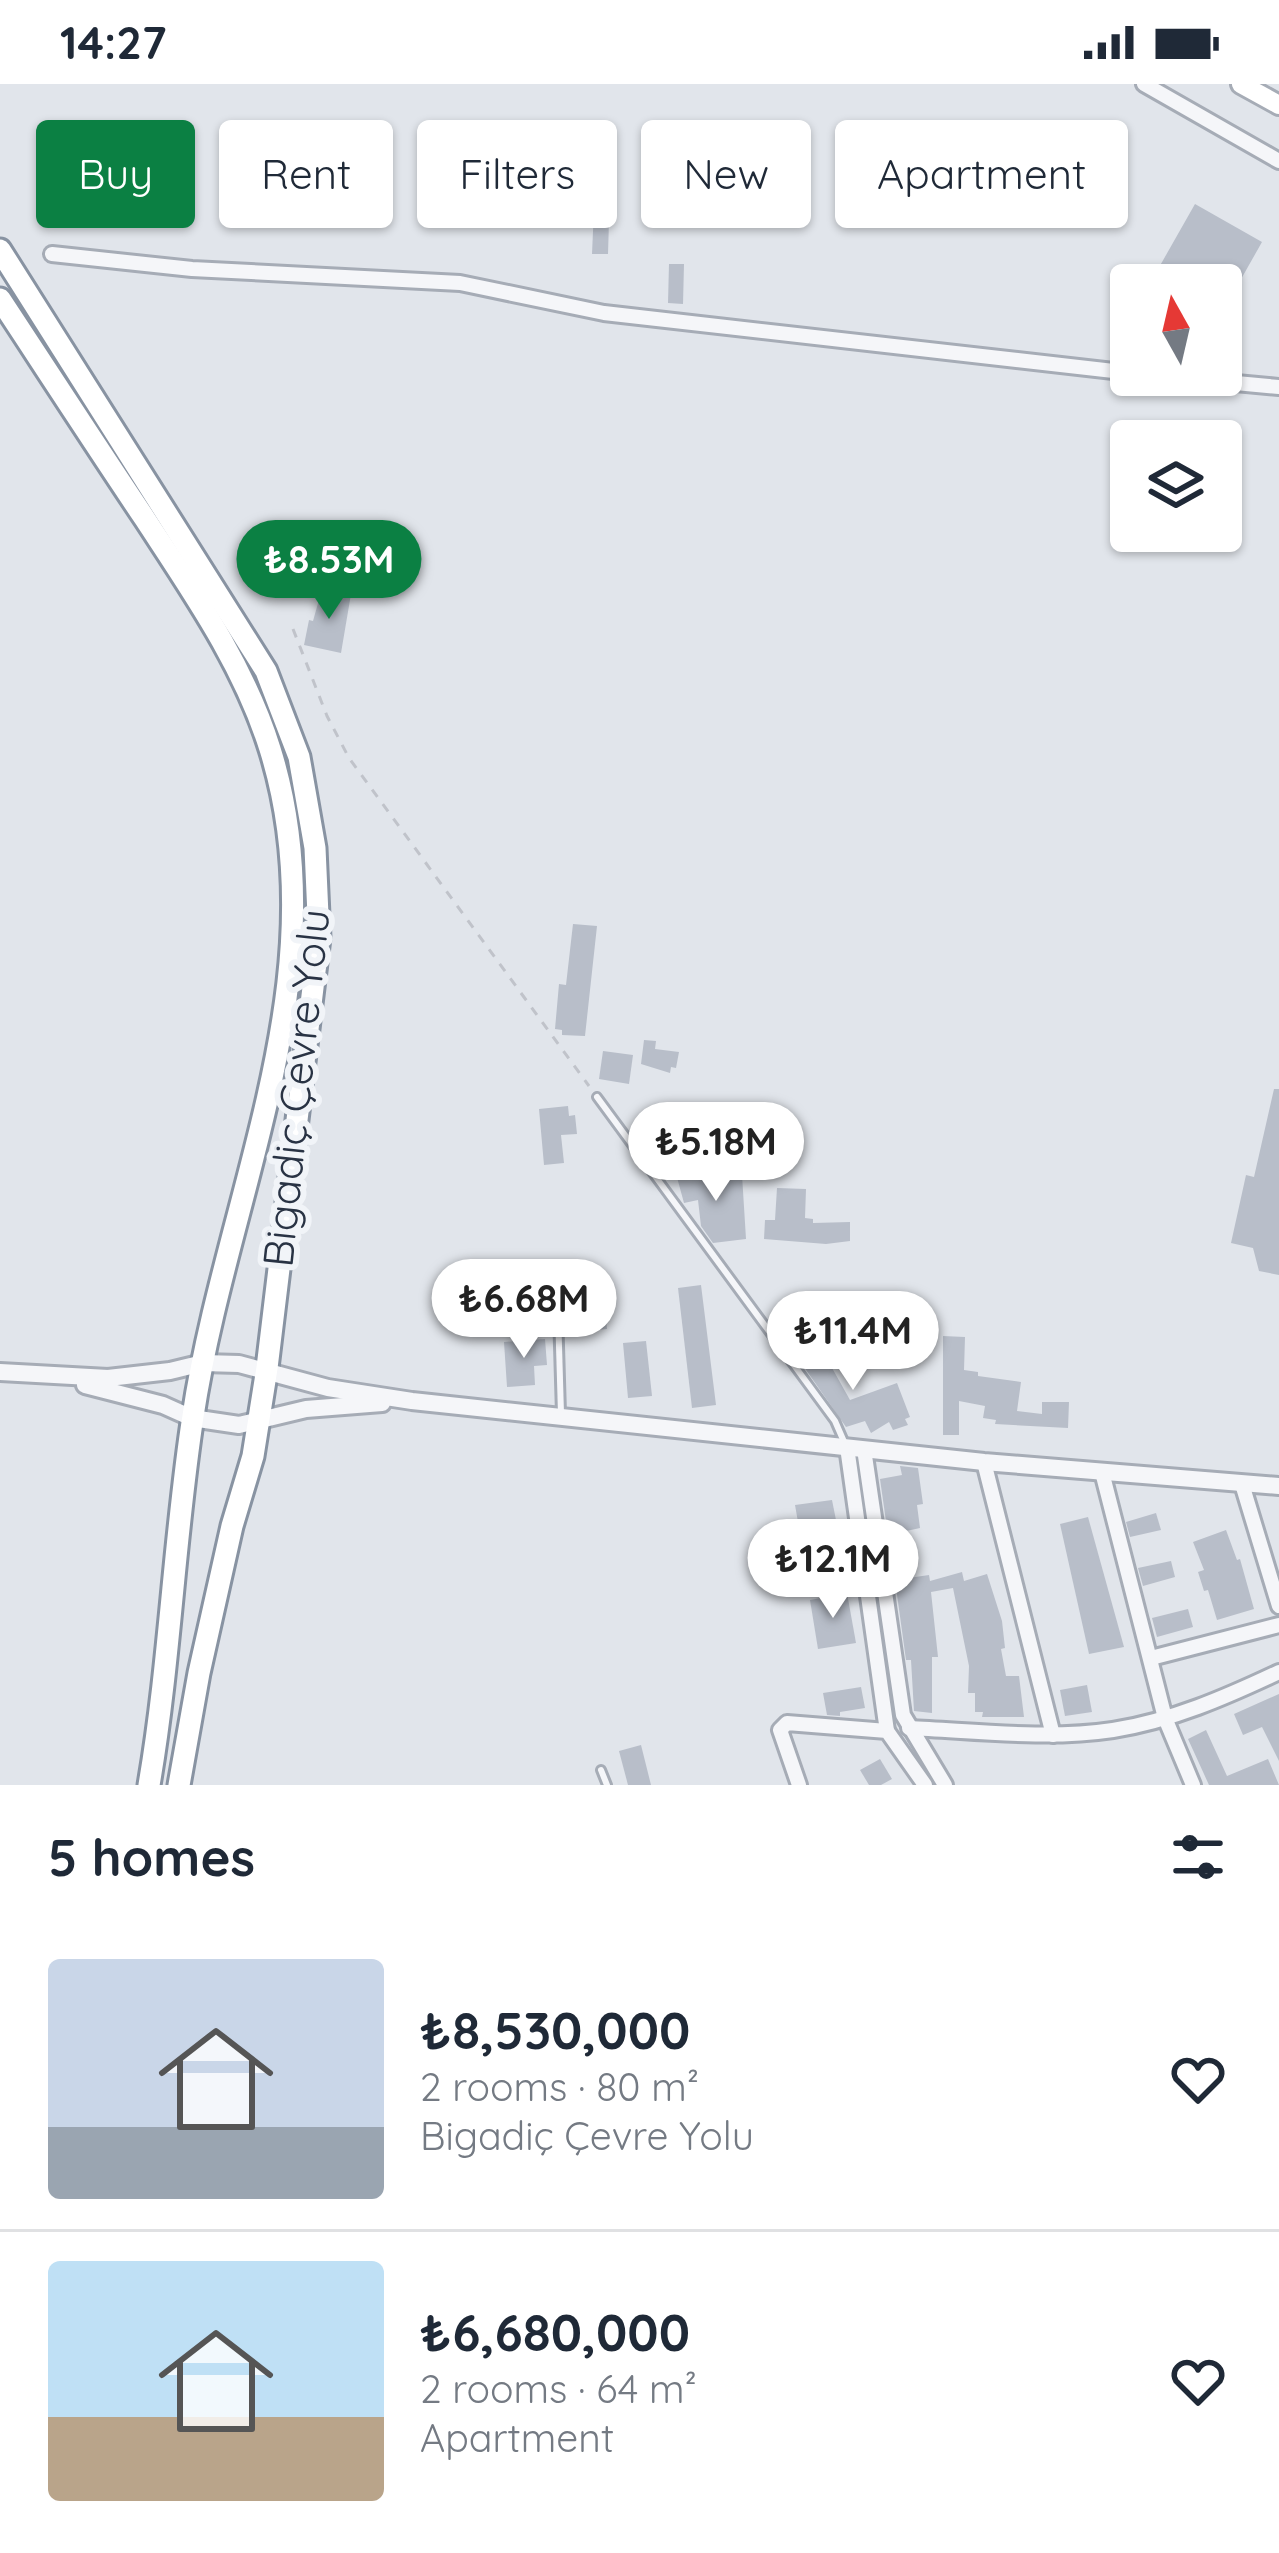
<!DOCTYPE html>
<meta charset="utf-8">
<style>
:root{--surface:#fff;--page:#f2f2f3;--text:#1f2937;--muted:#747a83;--line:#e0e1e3;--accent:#0b8043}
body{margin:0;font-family:Quicksand,sans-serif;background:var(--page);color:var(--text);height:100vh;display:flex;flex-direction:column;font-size:45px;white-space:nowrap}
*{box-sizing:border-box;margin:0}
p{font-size:39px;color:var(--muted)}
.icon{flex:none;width:66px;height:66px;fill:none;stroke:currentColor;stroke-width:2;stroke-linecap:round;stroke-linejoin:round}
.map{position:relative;height:1701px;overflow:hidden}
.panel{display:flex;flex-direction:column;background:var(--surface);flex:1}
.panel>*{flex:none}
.guide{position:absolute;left:36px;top:36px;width:1209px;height:108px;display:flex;gap:24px}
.needle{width:78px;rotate:352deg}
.tools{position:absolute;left:1110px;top:180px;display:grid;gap:24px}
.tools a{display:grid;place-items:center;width:132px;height:132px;border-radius:12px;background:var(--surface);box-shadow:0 3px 9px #0004;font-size:60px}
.price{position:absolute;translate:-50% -102px;padding:0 27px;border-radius:42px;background:#fff;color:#222;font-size:39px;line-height:78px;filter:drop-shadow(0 3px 6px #0008)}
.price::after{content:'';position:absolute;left:50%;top:72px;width:36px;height:27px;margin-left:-18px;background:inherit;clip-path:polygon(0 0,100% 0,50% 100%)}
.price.selected{background:var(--accent);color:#fff}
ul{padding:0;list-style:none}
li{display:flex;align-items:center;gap:36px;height:300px;padding:0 48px}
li+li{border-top:3px solid var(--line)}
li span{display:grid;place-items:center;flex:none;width:336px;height:240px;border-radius:12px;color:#555}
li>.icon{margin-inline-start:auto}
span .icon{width:144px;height:144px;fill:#fffc;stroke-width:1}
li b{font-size:51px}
h2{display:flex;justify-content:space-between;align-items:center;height:144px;padding:0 48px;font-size:51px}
.pill{padding:0 42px;border-radius:12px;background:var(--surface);box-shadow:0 3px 9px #0004;font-size:42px;line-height:108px}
.pill.selected{background:var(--accent);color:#fff}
.status{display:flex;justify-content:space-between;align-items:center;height:84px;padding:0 60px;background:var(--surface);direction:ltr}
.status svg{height:33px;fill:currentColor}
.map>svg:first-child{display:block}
</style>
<div class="status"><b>14:27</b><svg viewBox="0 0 49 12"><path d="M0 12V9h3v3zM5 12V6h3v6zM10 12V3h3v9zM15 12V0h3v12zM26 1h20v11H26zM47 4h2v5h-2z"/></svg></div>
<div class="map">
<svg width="1279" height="1701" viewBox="0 0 1279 1701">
<rect width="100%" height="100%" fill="#e1e5eb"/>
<g fill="#b8bec9">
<path d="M138 57H156V115H137Z"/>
<path d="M595 102 610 103 608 170H592Z"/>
<path d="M1195 120 1262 158 1236 204 1206 187 1198 201H1149Z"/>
<path d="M669 180H684L683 220 668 219Z"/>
<path d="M322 505 351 510 341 569 304 561 309 536 313 537Z"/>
<path d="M573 840 597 842 585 952 562 951V946L555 945 559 900 566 901Z"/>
<path d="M644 956 656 957 655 965 679 968 676 984 671 983 670 989 641 980Z"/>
<path d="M603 967 633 971 629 1000 599 995Z"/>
<path d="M1274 1005H1279V1191L1259 1187 1253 1164 1231 1159 1246 1091 1254 1093Z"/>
<path d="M568 1022 569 1032 575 1031 577 1050 561 1051 564 1079 544 1081 539 1025Z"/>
<path d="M708 1040 709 1056 663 1060 662 1045Z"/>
<path d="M701 1081 705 1099 742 1091 746 1155 713 1159 701 1142 698 1116 684 1119 675 1086Z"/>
<path d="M777 1104 806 1105 805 1134 813 1135V1139L850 1138V1157L826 1160 764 1155 765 1136H775Z"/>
<path d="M701 1201 716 1321 692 1324 678 1204Z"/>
<path d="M604 1211 607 1245 586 1247 582 1213Z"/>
<path d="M813 1250 850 1316 897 1299 910 1333 905 1335 908 1341 893 1346 889 1338 871 1349 865 1337 846 1343 797 1273 802 1270 795 1259Z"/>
<path d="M943 1252 965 1253 964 1286 978 1288V1292L1021 1298 1017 1327 1042 1330V1318H1069L1068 1344 995 1340 996 1336 983 1334 985 1322 959 1317V1351H943Z"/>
<path d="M545 1255 547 1281 534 1282 535 1301 507 1303 504 1258Z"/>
<path d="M646 1257 652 1312 628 1314 623 1259Z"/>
<path d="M900 1382 918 1384 923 1420 917 1421 920 1444 888 1451 880 1395 902 1391Z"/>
<path d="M832 1416 842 1466 805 1470 802 1438H798L795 1421Z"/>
<path d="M1156 1429 1161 1446 1130 1453 1126 1438Z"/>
<path d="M1088 1433 1124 1563 1089 1570 1060 1440Z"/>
<path d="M1226 1446 1237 1476 1240 1475 1254 1525 1217 1536 1208 1506 1204 1507 1198 1488 1204 1486 1193 1458Z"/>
<path d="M1171 1477 1175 1493 1143 1502 1138 1484Z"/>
<path d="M962 1488 964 1497 987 1490 1002 1537 1005 1564 1001 1565 1006 1592H1019L1024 1633H982L983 1628H975V1609H968L969 1582 953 1504 931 1508 938 1573H932V1629L914 1627 911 1576H906L895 1496 929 1491 930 1497Z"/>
<path d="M847 1509 856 1559 818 1565 810 1516Z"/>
<path d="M1188 1525 1193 1543 1157 1553 1152 1534Z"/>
<path d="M1087 1601 1092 1628 1065 1632 1060 1606Z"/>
<path d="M861 1603 865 1624 840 1628V1632L827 1631 823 1609Z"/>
<path d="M1279 1610V1677L1262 1643 1243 1651 1234 1630Z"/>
<path d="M1206 1646 1227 1692 1268 1675 1279 1701H1209L1188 1655Z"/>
<path d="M641 1661 651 1701H628L619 1667Z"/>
<path d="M880 1675 892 1695 881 1701H869L860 1686Z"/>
</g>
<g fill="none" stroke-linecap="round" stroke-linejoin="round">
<g stroke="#a6acb6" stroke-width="12">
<g id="service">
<path d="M597 1013 835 1337 845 1360"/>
<path d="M558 1228 561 1330"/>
<path d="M601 1686 607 1701"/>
</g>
</g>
<g stroke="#a6acb6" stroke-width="20">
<g id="minor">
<path d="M1144 0 1279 77"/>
<path d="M52 170 192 185 460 199 604 229 1131 289"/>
<path d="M1150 291 1279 303"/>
<path d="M847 1363 887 1647"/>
<path d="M864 1365 903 1631 945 1701"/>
<path d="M984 1378 1053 1651"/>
<path d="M1102 1388 1165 1634 1193 1701"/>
<path d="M1242 1400 1279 1522"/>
<path d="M1151 1574 1279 1541"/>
<path d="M909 1644C976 1647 1046 1656 1113 1646 1171 1637 1226 1613 1279 1588"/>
<path d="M799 1701 780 1646 787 1639 887 1647 925 1701"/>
</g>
</g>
<g stroke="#a6acb6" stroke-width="22">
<g id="tertiary">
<path d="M0 1288 108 1294 170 1287 203 1279 239 1280 328 1304 412 1317 984 1378 1279 1402"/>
<path d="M85 1301 163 1321 192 1334 239 1341 306 1325 382 1319"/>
</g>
</g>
<g stroke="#a6acb6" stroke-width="24">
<path id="secondary" d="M1241 0 1279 21"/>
</g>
<g stroke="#8893a2" stroke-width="27">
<g id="trunk">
<path d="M0 166 266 587 299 673 315 764 319 854 267 1284 253 1372 232 1442 199 1589 179 1701"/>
<path d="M0 215C48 288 96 362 145 435 192 507 244 581 270 665 341 892 226 1111 193 1332 174 1454 170 1579 149 1701"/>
</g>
</g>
<path stroke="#c0c3ca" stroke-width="3" stroke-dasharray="9 9" stroke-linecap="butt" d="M293 545 327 632 349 674 589 1002"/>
<use href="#service" stroke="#f5f6f9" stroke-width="6"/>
<use href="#minor" stroke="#f5f6f9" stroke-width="14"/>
<use href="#tertiary" stroke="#f5f6f9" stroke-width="16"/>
<use href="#secondary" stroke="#fff" stroke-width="18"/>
<use href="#trunk" stroke="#fff" stroke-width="21"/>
</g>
<g text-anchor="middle" stroke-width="12" stroke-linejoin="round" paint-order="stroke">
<g font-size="42" fill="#293344" stroke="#f1f4f8">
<text transform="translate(296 1004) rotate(-84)" y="15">Bigadiç Çevre Yolu</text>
</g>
</g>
</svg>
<div class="tools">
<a><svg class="needle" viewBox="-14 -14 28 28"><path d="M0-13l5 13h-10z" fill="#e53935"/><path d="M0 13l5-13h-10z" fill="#747a83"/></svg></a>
<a><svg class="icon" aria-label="layers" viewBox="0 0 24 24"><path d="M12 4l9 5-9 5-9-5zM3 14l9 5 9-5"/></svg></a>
</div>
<b class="price selected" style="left:329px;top:538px">₺8.53M</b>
<b class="price" style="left:716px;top:1120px">₺5.18M</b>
<b class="price" style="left:524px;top:1277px">₺6.68M</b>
<b class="price" style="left:853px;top:1309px">₺11.4M</b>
<b class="price" style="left:833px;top:1537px">₺12.1M</b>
<div class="guide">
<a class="pill selected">Buy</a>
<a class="pill">Rent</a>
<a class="pill">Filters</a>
<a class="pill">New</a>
<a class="pill">Apartment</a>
</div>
</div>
<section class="panel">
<h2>5 homes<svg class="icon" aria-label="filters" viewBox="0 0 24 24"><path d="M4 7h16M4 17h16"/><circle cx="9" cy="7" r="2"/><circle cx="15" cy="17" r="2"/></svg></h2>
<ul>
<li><span style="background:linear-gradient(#c9d6e8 70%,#9aa5b1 0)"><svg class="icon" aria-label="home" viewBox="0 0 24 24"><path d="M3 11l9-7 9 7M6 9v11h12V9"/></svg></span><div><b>₺8,530,000</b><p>2 rooms · 80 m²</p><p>Bigadiç Çevre Yolu</p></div><svg class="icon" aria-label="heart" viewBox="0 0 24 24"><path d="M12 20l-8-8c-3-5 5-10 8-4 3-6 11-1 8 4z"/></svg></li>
<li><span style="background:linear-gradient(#bfe0f5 65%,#b9a48a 0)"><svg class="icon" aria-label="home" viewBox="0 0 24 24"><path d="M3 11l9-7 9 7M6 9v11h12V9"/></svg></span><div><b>₺6,680,000</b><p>2 rooms · 64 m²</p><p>Apartment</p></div><svg class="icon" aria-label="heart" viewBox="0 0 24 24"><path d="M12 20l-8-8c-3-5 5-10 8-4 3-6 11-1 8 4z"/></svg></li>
</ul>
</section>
